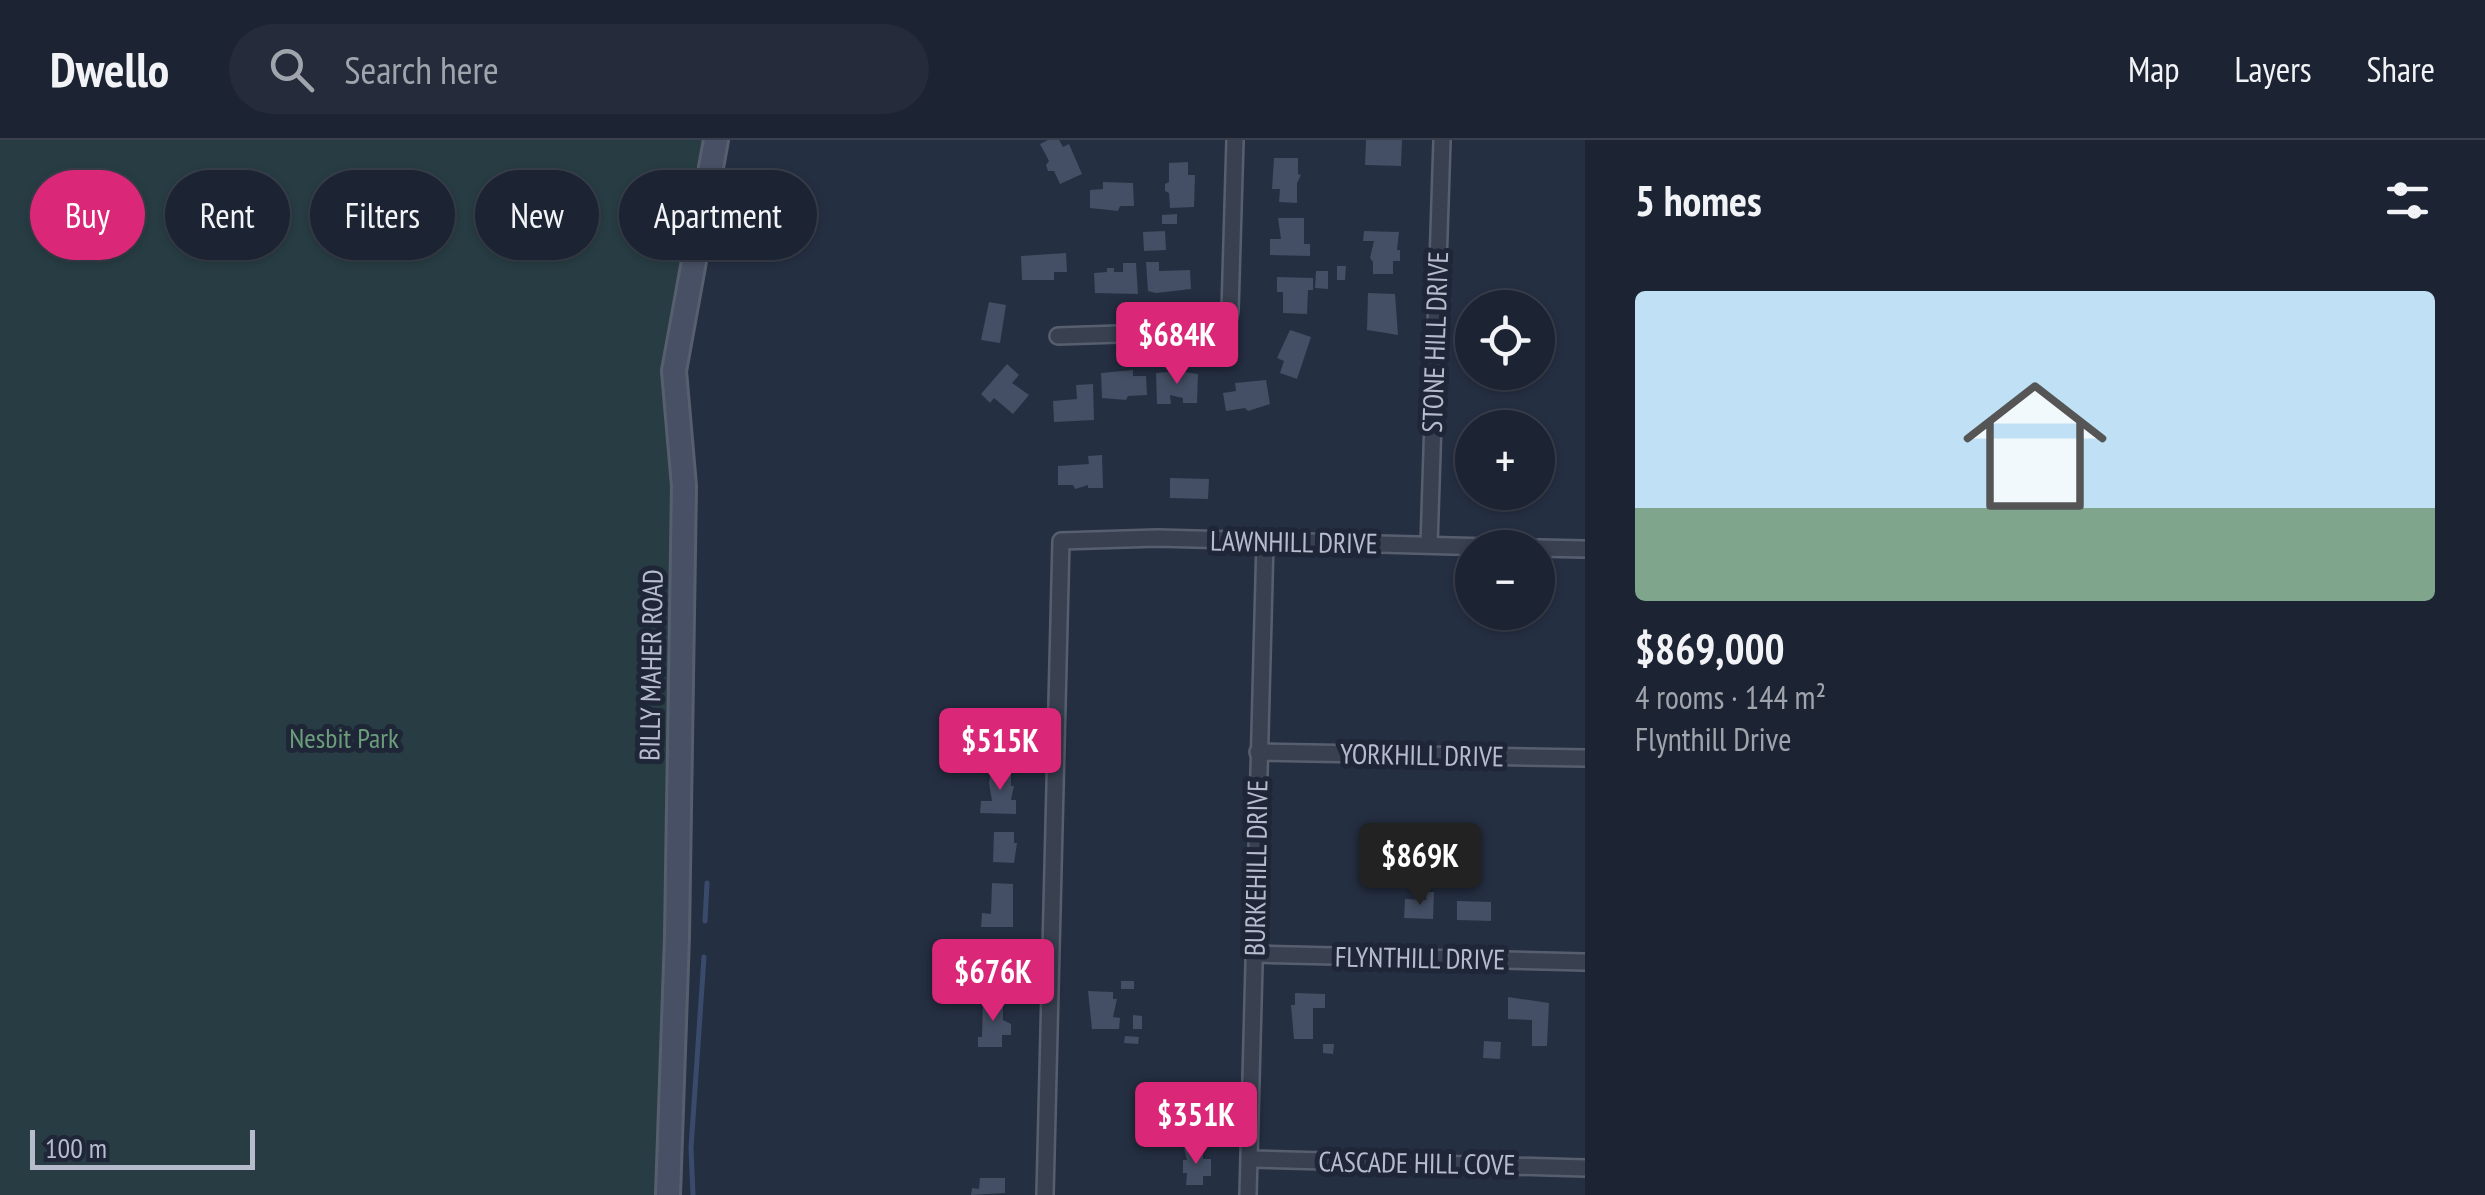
<!DOCTYPE html>
<meta charset="utf-8">
<style>
:root{--surface:#1c2332;--page:#252b3a;--text:#f1f3f6;--muted:#a0a4ac;--line:#3a404d;--accent:#db2777}
body{margin:0;font-family:"PT Sans Narrow",sans-serif;background:var(--page);color:var(--text);height:100vh;display:flex;flex-direction:column;font-size:38px;white-space:nowrap}
*{box-sizing:border-box;margin:0}
p{font-size:32px;color:var(--muted)}
.icon{flex:none;width:55px;height:55px;fill:none;stroke:currentColor;stroke-width:2;stroke-linecap:round;stroke-linejoin:round}
.map{position:relative;flex:1;overflow:hidden}
.details{display:flex;flex-direction:column;background:var(--surface);width:900px}
.details>*{flex:none}
.top-card{position:absolute;left:30px;top:30px;width:950px;height:90px;display:flex;gap:20px}
.tools{position:absolute;left:1455px;top:150px;display:grid;gap:20px}
.tools a{display:grid;place-items:center;width:100px;height:100px;border-radius:50%;background:var(--surface);box-shadow:0 2px 8px #0004,0 0 0 2px var(--line);font-size:50px}
.scale{position:absolute;left:30px;bottom:25px;width:225px;box-sizing:border-box;padding-left:10px;border:5px solid #b6bccc;border-top:0;font-size:28px;line-height:35px;white-space:nowrap;color:#b6bccc;-webkit-text-stroke:8px #1e2637;paint-order:stroke}
.price{position:absolute;translate:-50% -85px;padding:0 22px;border-radius:10px;background:var(--accent);color:#fff;font-size:32px;line-height:65px;filter:drop-shadow(0 2px 5px #0008)}
.price::after{content:'';position:absolute;left:50%;top:60px;width:30px;height:22px;margin-left:-15px;background:inherit;clip-path:polygon(0 0,100% 0,50% 100%)}
.price.selected{background:#222;color:#fff}
ul{padding:0;list-style:none}
li{display:grid;align-content:center;gap:20px;height:530px;padding:0 50px}
li span{display:grid;place-items:center;height:310px;border-radius:10px;color:#555}
li>.icon{margin-inline-start:auto}
span .icon{width:180px;height:180px;fill:#fffc;stroke-width:1}
li b{font-size:42px}
h2{display:flex;justify-content:space-between;align-items:center;height:120px;padding:0 50px;font-size:42px}
.chip{padding:0 35px;border-radius:45px;background:var(--surface);box-shadow:0 2px 8px #0004,0 0 0 2px var(--line);font-size:35px;line-height:90px}
.chip.selected{background:var(--accent);color:#fff}
header{display:flex;align-items:center;gap:60px;box-sizing:border-box;height:140px;padding:0 50px;background:var(--surface);border-bottom:2px solid var(--line)}
header strong{font-size:48px}
nav{display:flex;gap:55px;margin-inline-start:auto;font-size:35px}
.search{width:700px;height:90px;background:var(--page);display:flex;align-items:center;gap:25px;box-sizing:border-box;padding:0 35px;border-radius:55px;color:var(--muted);font-size:38px}
main{display:flex;flex:1;min-height:0}
.map>svg:first-child{display:block}
</style>
<header>
<strong>Dwello</strong>
<div class="search"><svg class="icon" aria-label="search" viewBox="0 0 24 24"><circle cx="10" cy="10" r="6"/><path d="M15 15l6 6"/></svg>Search here</div>
<nav><a>Map</a><a>Layers</a><a>Share</a></nav>
</header>
<main>
<div class="map">
<svg width="1585" height="1055" viewBox="0 0 1585 1055">
<rect width="100%" height="100%" fill="#252f42"/>
<path fill="#273d43" d="M0 0H714L675 216 677 378 672 1055H0Z"/>
<g fill="none" stroke-linecap="round" stroke-linejoin="round">
<g stroke="#3a4a6b" stroke-width="5">
<path d="M705 781 707 743"/>
<path d="M693 1055 691 1008 704 817"/>
</g>
</g>
<g fill="#444e64">
<path d="M1048 0H1059L1063 7 1069 4 1082 34 1060 44 1054 31H1048L1046 25 1049 21 1040 4Z"/>
<path d="M1366 0H1402L1401 26 1365 25Z"/>
<path d="M1274 18H1298V34L1301 35 1297 43V63L1279 62 1280 49H1272Z"/>
<path d="M1188 22V35H1195L1194 67 1170 68 1169 53 1165 51V44L1169 42V23Z"/>
<path d="M1103 42 1133 43 1134 66H1120L1118 71 1090 68V50L1103 49Z"/>
<path d="M1177 74V84H1162V75Z"/>
<path d="M1278 78H1304V104H1310V116L1270 115V99H1281Z"/>
<path d="M1165 91 1166 110 1144 111 1143 92Z"/>
<path d="M1364 91 1399 92 1397 110H1400V121H1393V134H1373V122L1370 118 1374 101H1363Z"/>
<path d="M1066 113 1067 132H1054V140H1022L1021 116Z"/>
<path d="M1146 122H1159V131L1190 130 1191 149 1156 153 1148 151Z"/>
<path d="M1123 123H1136L1138 154 1095 153 1094 133 1107 132V128H1114V132H1123Z"/>
<path d="M1337 126H1346L1345 140H1337Z"/>
<path d="M1316 131H1328V149L1315 148Z"/>
<path d="M1277 137 1313 138V150H1308L1307 174 1283 173V152H1277Z"/>
<path d="M1368 153 1395 154 1398 195 1367 190Z"/>
<path d="M989 162 1006 165 1000 203 981 200Z"/>
<path d="M1290 190 1311 197 1297 239 1280 233 1284 221 1277 218Z"/>
<path d="M1007 224 1019 235 1012 243 1029 255 1013 274 994 258 990 263 981 254Z"/>
<path d="M1133 230V236H1146L1147 255 1128 256 1126 260 1102 258 1101 233Z"/>
<path d="M1177 231 1198 234 1197 263H1183V258L1170 255 1171 264H1157L1156 233Z"/>
<path d="M1266 240 1270 264 1248 271 1245 268 1226 271 1223 253 1236 251 1235 243Z"/>
<path d="M1093 244 1094 280 1054 282 1053 261 1077 259 1076 245Z"/>
<path d="M1102 315 1103 348H1088V345L1075 349 1073 345H1058V326L1089 324 1088 316Z"/>
<path d="M1170 338 1209 339 1208 359 1170 358Z"/>
<path d="M992 626H1011V646H1014L1011 660H1016V674L980 673 981 661H992L989 643Z"/>
<path d="M994 692H1014V703H1017L1014 723 993 722Z"/>
<path d="M992 743 1013 744V787H981L982 773 991 774Z"/>
<path d="M1427 752H1434L1433 779 1404 778 1405 759 1426 760Z"/>
<path d="M1457 761 1491 762V781L1457 780Z"/>
<rect x="1121" y="841" width="13" height="8"/>
<path d="M1088 851 1113 852V859H1117L1113 877 1120 878 1119 889H1092Z"/>
<path d="M1295 853 1325 854V868H1313V899H1294L1291 865H1295Z"/>
<path d="M1508 857 1549 863 1547 906H1532V880L1508 879Z"/>
<path d="M983 859H1003V880L1011 884V895H1002V907H978V897H982Z"/>
<path d="M1133 875 1142 876V889H1133Z"/>
<path d="M1125 896 1139 897 1138 904 1124 903Z"/>
<path d="M1484 901 1501 902 1500 919 1483 918Z"/>
<path d="M1323 904H1334L1333 914 1323 913Z"/>
<path d="M1184 1009H1203V1019H1211V1036H1203V1045H1186L1187 1033H1183V1020H1187Z"/>
<path d="M980 1038H1005V1053L971 1055 972 1048 979 1049Z"/>
</g>
<g fill="none" stroke-linecap="round" stroke-linejoin="round">
<g stroke="#575f6f" stroke-width="20">
<g id="minor">
<path d="M1058 196 1210 191 1227 186 1230 171 1235 0"/>
<path d="M1429 405 1442 0"/>
<path d="M1538 408 1585 409"/>
<path d="M1258 612 1585 618"/>
<path d="M1254 814 1585 822"/>
<path d="M1250 1019 1585 1028"/>
<path d="M1045 1055 1061 401 1157 398 1527 408"/>
<path d="M1248 1055 1265 401"/>
</g>
</g>
<g stroke="#575f6f" stroke-width="28">
<path id="secondary" d="M668 1055 677 796 684 346 674 231 716 0"/>
</g>
<use href="#minor" stroke="#394151" stroke-width="15"/>
<use href="#secondary" stroke="#475064" stroke-width="22"/>
</g>
<g text-anchor="middle" stroke-width="10" stroke-linejoin="round" paint-order="stroke">
<g font-size="28" fill="#b6bccc" stroke="#1e2637">
<text transform="translate(1435 202) rotate(-88)" y="10">STONE HILL DRIVE</text>
<text transform="translate(1294 402) rotate(1)" y="10">LAWNHILL DRIVE</text>
<text transform="translate(651 525) rotate(-89)" y="10">BILLY MAHER ROAD</text>
<text transform="translate(1422 615) rotate(1)" y="10">YORKHILL DRIVE</text>
<text transform="translate(1256 728) rotate(-89)" y="10">BURKEHILL DRIVE</text>
<text transform="translate(1420 818) rotate(1)" y="10">FLYNTHILL DRIVE</text>
<text transform="translate(1417 1023) rotate(1)" y="10">CASCADE HILL COVE</text>
</g>
<g font-size="28" fill="#6c9d7b" stroke="#1e2637">
<text x="344" y="608">Nesbit Park</text>
</g>
</g>
</svg>
<div class="tools">
<a><svg class="icon" aria-label="locate" viewBox="0 0 24 24"><circle cx="12" cy="12" r="6"/><path d="M12 2v4M12 18v4M2 12h4M18 12h4"/></svg></a>
<a>+</a>
<a>−</a>
</div>
<div class="scale">100 m</div>
<b class="price" style="left:1177px;top:247px">$684K</b>
<b class="price" style="left:1000px;top:653px">$515K</b>
<b class="price selected" style="left:1420px;top:768px">$869K</b>
<b class="price" style="left:993px;top:884px">$676K</b>
<b class="price" style="left:1196px;top:1027px">$351K</b>
<div class="top-card">
<a class="chip selected">Buy</a>
<a class="chip">Rent</a>
<a class="chip">Filters</a>
<a class="chip">New</a>
<a class="chip">Apartment</a>
</div>
</div>
<section class="details">
<h2>5 homes<svg class="icon" aria-label="filters" viewBox="0 0 24 24"><path d="M4 7h16M4 17h16"/><circle cx="9" cy="7" r="2"/><circle cx="15" cy="17" r="2"/></svg></h2>
<ul>
<li><span style="background:linear-gradient(#bfe0f5 70%,#7fa58c 0)"><svg class="icon" aria-label="home" viewBox="0 0 24 24"><path d="M3 11l9-7 9 7M6 9v11h12V9"/></svg></span><div><b>$869,000</b><p>4 rooms · 144 m²</p><p>Flynthill Drive</p></div></li>
</ul>
</section>
</main>
